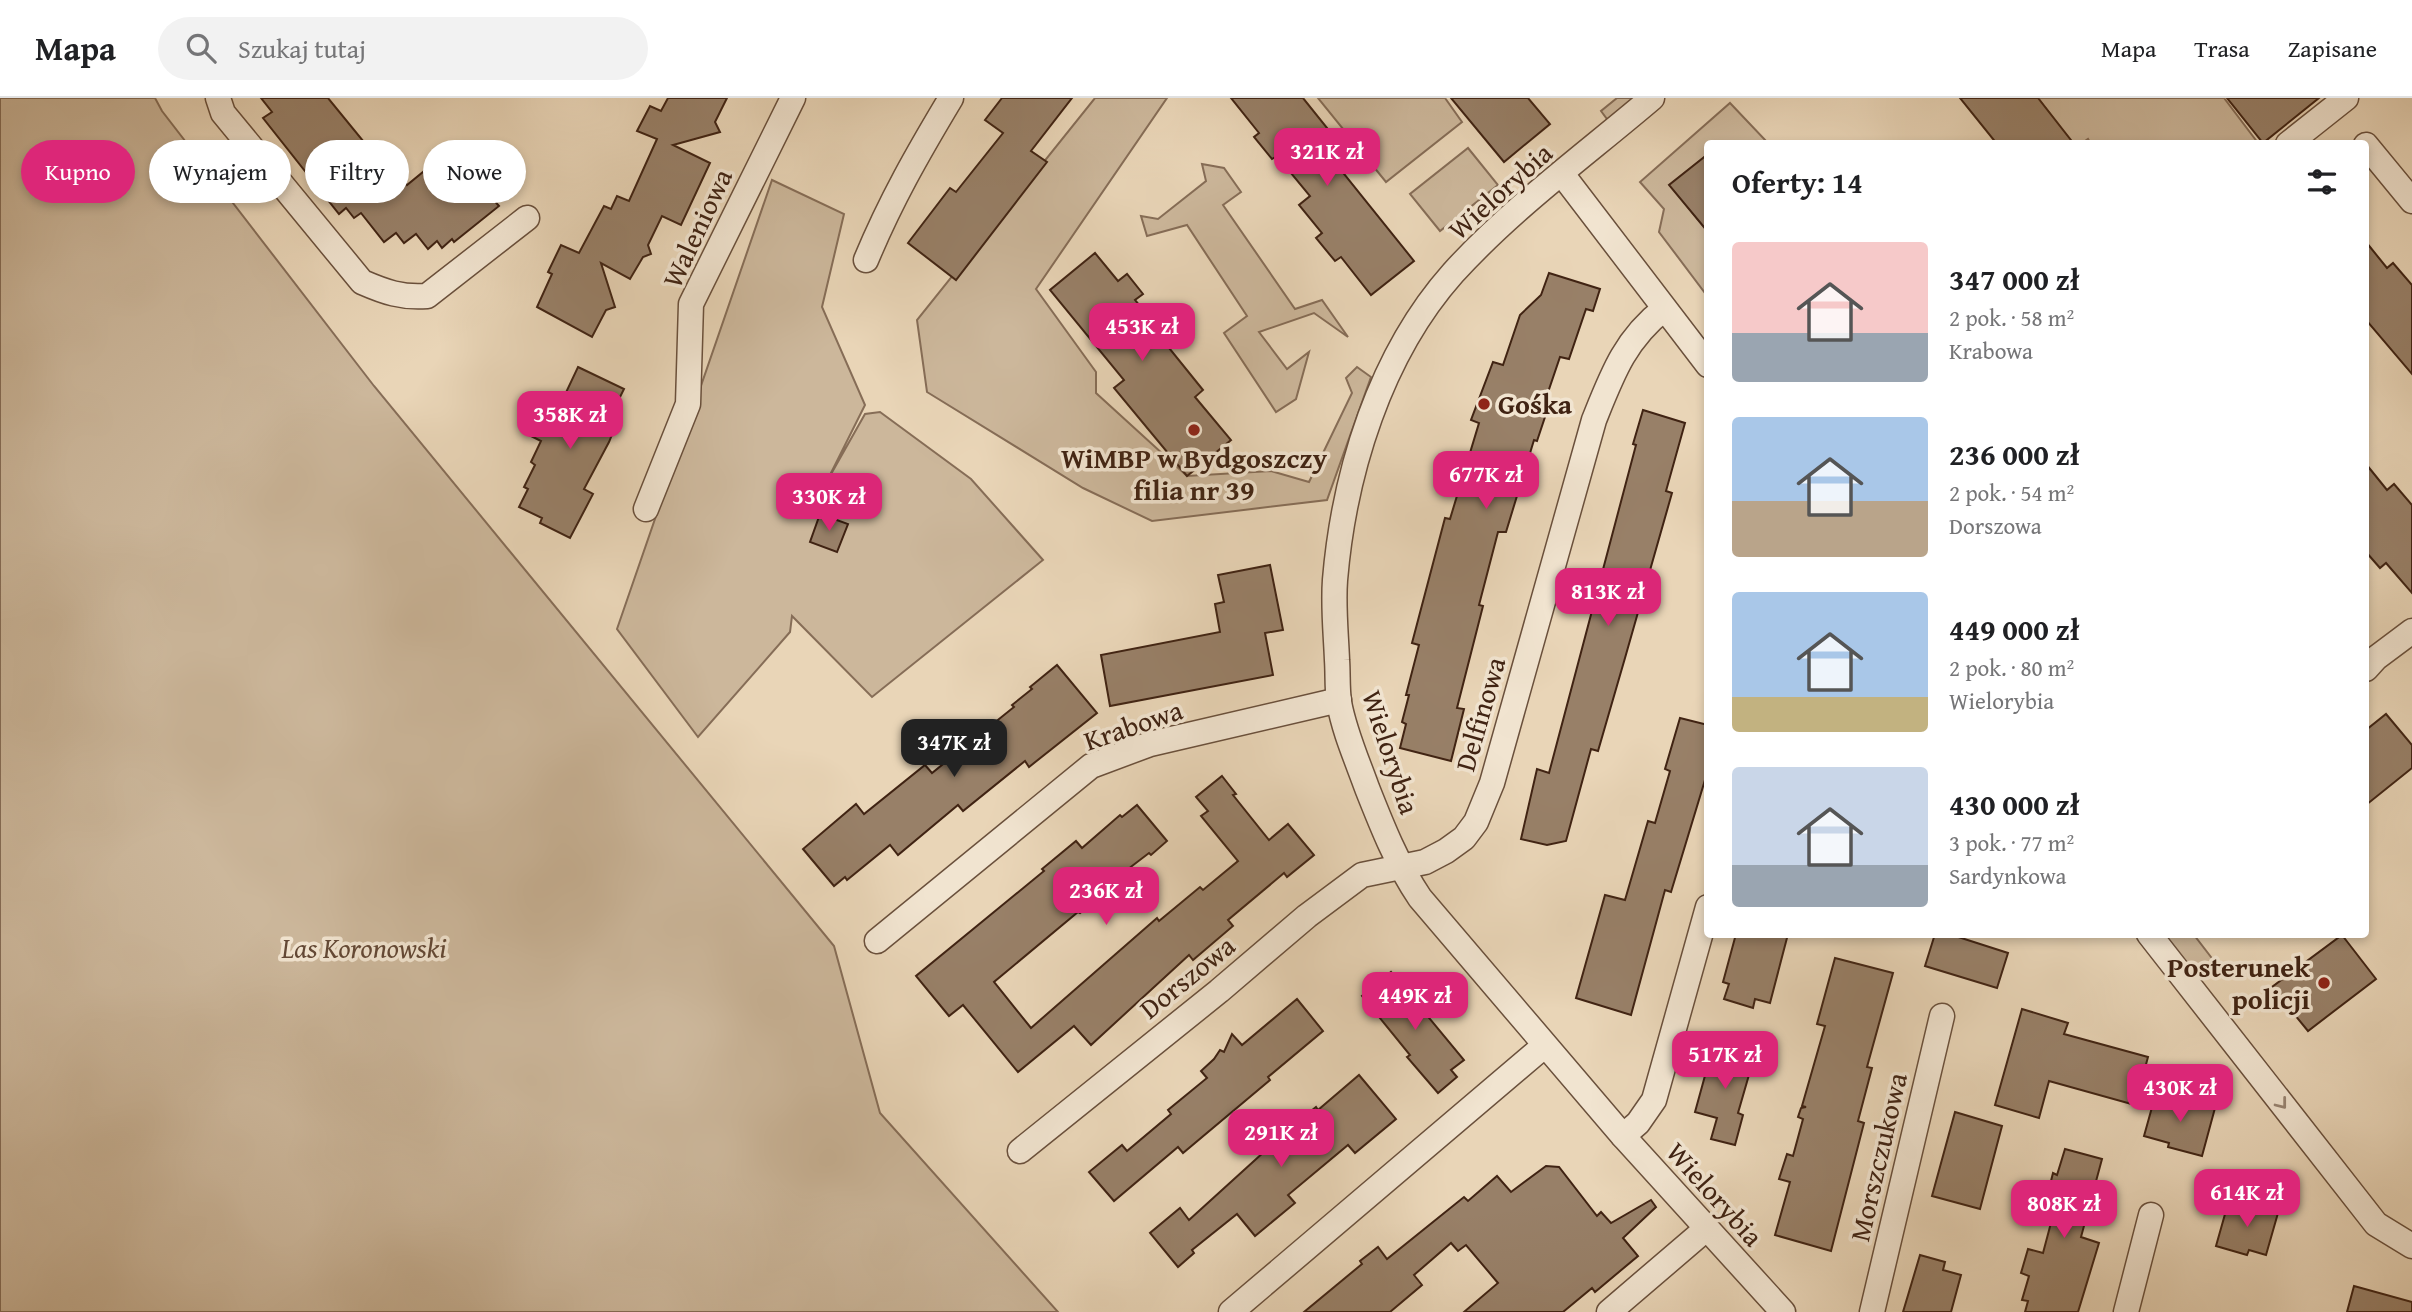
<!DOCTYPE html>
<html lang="pl">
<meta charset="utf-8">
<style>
:root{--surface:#fff;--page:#f2f2f2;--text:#202124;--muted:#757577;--line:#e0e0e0;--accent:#db2777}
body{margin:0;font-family:"Gentium Book Plus",serif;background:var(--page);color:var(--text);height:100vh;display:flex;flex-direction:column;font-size:26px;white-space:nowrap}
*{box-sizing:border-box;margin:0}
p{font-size:23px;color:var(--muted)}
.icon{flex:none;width:38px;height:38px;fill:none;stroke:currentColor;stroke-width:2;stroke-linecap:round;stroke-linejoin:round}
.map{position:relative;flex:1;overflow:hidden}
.side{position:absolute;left:1704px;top:42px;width:665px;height:798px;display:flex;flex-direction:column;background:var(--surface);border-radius:7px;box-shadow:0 4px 10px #0003}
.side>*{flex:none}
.banner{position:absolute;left:21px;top:42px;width:665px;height:63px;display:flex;gap:14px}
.price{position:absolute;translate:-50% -60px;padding:0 16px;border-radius:14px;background:var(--accent);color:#fff;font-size:23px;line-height:46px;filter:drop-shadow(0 2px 4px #0008)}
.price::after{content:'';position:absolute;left:50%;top:42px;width:21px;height:16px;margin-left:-10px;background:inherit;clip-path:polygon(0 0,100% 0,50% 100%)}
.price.on{background:#222;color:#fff}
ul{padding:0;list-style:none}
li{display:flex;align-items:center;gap:21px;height:175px;padding:0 28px}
li span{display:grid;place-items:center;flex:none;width:196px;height:140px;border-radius:7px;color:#555}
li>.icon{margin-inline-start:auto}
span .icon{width:84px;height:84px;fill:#fffc;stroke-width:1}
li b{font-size:30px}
h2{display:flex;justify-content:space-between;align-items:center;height:84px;padding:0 28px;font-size:30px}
.tag{padding:0 24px;border-radius:32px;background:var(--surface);box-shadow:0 4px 10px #0003;font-size:24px;line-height:63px}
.tag.on{background:var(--accent);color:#fff}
header{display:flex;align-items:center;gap:42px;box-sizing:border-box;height:98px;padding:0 35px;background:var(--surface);border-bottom:2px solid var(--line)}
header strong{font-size:33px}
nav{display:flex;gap:38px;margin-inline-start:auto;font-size:24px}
.search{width:490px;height:63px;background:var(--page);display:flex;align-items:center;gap:18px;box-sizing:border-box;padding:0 24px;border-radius:38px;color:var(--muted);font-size:26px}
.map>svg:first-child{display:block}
</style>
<header>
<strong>Mapa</strong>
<div class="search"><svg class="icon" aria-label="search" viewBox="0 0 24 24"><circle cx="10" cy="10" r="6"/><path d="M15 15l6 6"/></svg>Szukaj tutaj</div>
<nav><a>Mapa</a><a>Trasa</a><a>Zapisane</a></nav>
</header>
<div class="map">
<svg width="2412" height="1214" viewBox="0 0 2412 1214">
<rect width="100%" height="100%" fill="#e9d5b7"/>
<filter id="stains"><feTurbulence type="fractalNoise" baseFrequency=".00286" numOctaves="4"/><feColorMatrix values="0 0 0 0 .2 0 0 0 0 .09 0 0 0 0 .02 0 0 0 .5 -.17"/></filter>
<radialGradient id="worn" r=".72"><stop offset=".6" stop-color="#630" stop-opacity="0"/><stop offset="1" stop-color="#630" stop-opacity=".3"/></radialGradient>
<g fill="#ccb79b" stroke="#866d57" stroke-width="2">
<path d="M0 0H155L162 13 374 288 834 848 880 1015 1058 1214H0Z"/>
<path d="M1095 0H1167L1036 191 1096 274V295L1187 378 1271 373 1309 384 1352 295 1346 280 1357 269 1371 279 1327 402 1152 423 1083 390 927 294 917 222Z"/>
<path d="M1318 0H1445L1462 24 1386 84Z"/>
<path d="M1617 0H1642L1616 22 1607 21 1601 13Z"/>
<path d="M2038 0H2224L2258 45 2091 46 2088 41 2082 45H2072Z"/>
<path d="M1730 5 1768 45 1708 46V56L1670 87 1708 134V199L1659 134 1664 111 1640 84Z"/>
<path d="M1468 50 1498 87 1440 133 1410 96Z"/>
<path d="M1202 66 1224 70 1241 94 1223 107 1295 211 1322 202 1348 239 1314 215 1259 234 1287 271 1309 254 1296 301 1276 314 1224 235 1247 218 1187 127 1147 138 1141 118 1158 121 1206 83Z"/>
<path d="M772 82 844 116 822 209 865 307 826 385 865 316 880 314 971 381 1043 462 872 599 792 518 790 534 698 639 617 531Z"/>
<path d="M2157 837H2194L2214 863 2198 875 2192 876Z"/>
</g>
<g fill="#988068" stroke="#402313" stroke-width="2">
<path d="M261 0H328L372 54 378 50 407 87 434 65 442 74 448 69 450 72 477 50 507 87 491 99 499 108 454 144 452 141 442 150 437 143 428 151 416 136 404 145 396 135 384 144 361 115 354 120 346 110 339 116 263 20 272 14Z"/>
<path d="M668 0H727L715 24 720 34 673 47 710 65 681 127 662 118 648 147 651 156 643 159 630 181 601 165 615 209 606 212 592 239 537 209 552 176 548 174 561 147 579 155 604 108 611 111 617 98 629 103 657 41 637 33 650 8 661 13Z"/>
<path d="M1002 0H1072L1031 53 1047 64 956 182 908 145 950 90 956 94 1003 35 985 22Z"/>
<path d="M1231 0H1303L1352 61 1340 71 1414 163 1371 197 1341 159 1335 163 1316 140 1322 135 1299 107 1310 98 1277 58 1272 61 1254 39 1259 35Z"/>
<path d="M1451 0H1528L1550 26 1504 64Z"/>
<path d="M1960 0H2038L2074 46H1997Z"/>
<path d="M2227 0H2319L2263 45Z"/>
<path d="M1708 56V134L1669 87Z"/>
<path d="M2366 144 2387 170 2393 165 2412 187V276L2366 222Z"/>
<path d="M1095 155 1118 183 1127 176 1143 196 1135 202 1168 243 1165 245 1203 292 1195 299 1231 342 1187 378 1114 290 1124 282 1050 192Z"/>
<path d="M1549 175 1600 191 1593 213 1586 211 1569 261 1560 259 1542 312 1547 313 1537 343 1534 342 1506 434H1498L1479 507 1483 508 1457 610 1464 611 1451 663 1400 650 1406 626 1402 624 1409 597H1406L1419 547 1412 545 1445 420 1450 421 1479 325 1471 322 1493 264 1503 267 1520 217 1541 197Z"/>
<path d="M578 269 624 291 612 315 619 319 609 344 584 391 593 396 570 440 540 425 542 420 519 409 528 391 524 389 535 367 531 364 541 343 525 335 537 312 554 320Z"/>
<path d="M1643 312 1685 325 1666 393 1672 395 1625 560 1598 653 1591 651 1566 743 1547 747 1521 741 1537 671 1549 675 1636 347 1633 346Z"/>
<path d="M2366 366 2387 392 2394 386 2412 407V495L2386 465 2380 470 2366 454Z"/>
<path d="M820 416 848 426 837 454 810 444Z"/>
<path d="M1270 467 1283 532 1265 535 1273 577 1110 608 1101 557 1220 534 1215 506 1224 504 1218 477Z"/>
<path d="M1057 567 1097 615 1029 669 1025 663 963 713 958 707 898 757 890 747 847 782 845 779 834 788 803 751 856 706 864 716 925 667 932 675 1014 609 1012 607 1032 591 1030 589Z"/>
<path d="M2386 616 2412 647V670L2366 707V632Z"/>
<path d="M1680 620 1708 627V672L1671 794 1665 792 1631 917 1576 900 1605 797 1625 802 1648 723 1655 725 1670 673 1665 671Z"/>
<path d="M1222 678 1236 696 1233 697 1269 742 1288 726 1314 757 1287 779 1284 775 1228 822 1233 828 1193 862 1189 857 1091 947 1074 928 1018 974 963 907 949 918 916 878 1044 773 1042 771 1076 743 1082 750 1120 717 1122 719 1137 707 1167 743 1151 757 1149 755 1132 768 1094 800 1096 802 1080 815 1078 814 994 884 1031 930 1157 820 1159 823 1200 789 1203 792 1238 763 1201 718 1208 713 1196 699Z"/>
<path d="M1736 836H1788L1770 905 1755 901 1753 910 1724 901 1729 886 1723 884Z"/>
<path d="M1935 836H1949L2008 855 1997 890 1925 868Z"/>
<path d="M2342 837 2376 881 2308 933 2272 889Z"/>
<path d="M1835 860 1893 875 1867 969 1872 970 1858 1023 1864 1025 1831 1153 1775 1137 1790 1084 1779 1081 1787 1056 1793 1058 1803 1021 1798 1019 1801 1010 1806 1009 1802 1008 1825 928 1817 926Z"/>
<path d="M1391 874 1464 962 1451 972 1457 979 1438 995 1407 959 1410 957 1362 898Z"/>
<path d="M1297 901 1323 933 1268 979 1270 982 1183 1055 1178 1049 1114 1103 1089 1074 1122 1047 1127 1053 1171 1016 1168 1012 1207 980 1201 973 1214 961 1220 952 1224 954 1232 936 1242 947Z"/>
<path d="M2022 911 2068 925 2064 936 2148 959 2135 1007 2049 983 2039 1020 1995 1007Z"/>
<path d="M1714 945 1755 956 1738 1015 1743 1017 1735 1047 1711 1041 1717 1020 1695 1014Z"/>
<path d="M1359 977 1396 1021 1355 1055 1348 1047 1288 1097 1295 1105 1255 1138 1237 1116 1192 1152 1194 1155 1178 1169 1150 1135 1180 1110 1189 1122 1275 1044 1271 1039 1291 1021 1295 1026 1316 1009 1318 1012Z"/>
<path d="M2156 995 2215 1010 2202 1058 2168 1049 2169 1045 2144 1038Z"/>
<path d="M1955 1014 2002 1028 1980 1111 1932 1098Z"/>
<path d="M2065 1051 2102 1061 2081 1139 2099 1145 2078 1214H2025L2028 1203 2022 1202 2029 1178 2021 1175 2028 1151 2043 1155 2056 1106 2046 1103 2053 1075 2057 1077Z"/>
<path d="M1546 1068 1559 1069 1597 1118 1601 1114 1611 1125 1651 1102 1656 1109 1623 1140 1638 1158 1595 1194 1592 1190 1563 1214H1464L1498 1185 1466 1147 1458 1153 1451 1145 1414 1177 1422 1187 1390 1214H1304L1362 1166 1360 1163 1378 1149 1387 1161 1464 1099 1468 1103 1497 1078 1511 1094Z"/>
<path d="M2229 1102 2278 1115 2266 1157 2249 1152 2247 1157 2216 1148Z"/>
<path d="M1920 1157 1945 1164 1943 1172 1961 1177 1951 1214H1903Z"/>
<path d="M2354 1188 2412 1204V1214H2347Z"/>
</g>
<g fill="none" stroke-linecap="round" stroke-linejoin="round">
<g stroke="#6a503c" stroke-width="27">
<g id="minor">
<path d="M218 0 223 15 362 184C385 194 402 200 427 198L527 120"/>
<path d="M1652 0C1585 57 1512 110 1453 175 1380 257 1344 375 1335 482 1333 509 1336 536 1337 562 1338 576 1337 590 1339 604 1344 633 1357 662 1367 690 1382 728 1397 766 1420 800L1623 1038 1783 1214"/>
<path d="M2288 46 2346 0"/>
<path d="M2366 47 2412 103"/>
<path d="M1562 76 1708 267"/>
<path d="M866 162C891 102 918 55 951 0"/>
<path d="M646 411 688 306 691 206 793 0"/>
<path d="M2366 571 2376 560 2412 533"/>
<path d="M2149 836 2376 1126 2412 1148"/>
<path d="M877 843 1091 668 1150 646 1339 602"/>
<path d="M1623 1038 1638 1025 1654 1002 1708 809"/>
<path d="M1020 1053 1219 893 1307 818 1362 777 1425 764 1446 753 1464 740 1476 724 1492 685 1594 322C1612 277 1625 241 1664 211"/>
<path d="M1231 1214 1544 948"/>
<path d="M1609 1214 1706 1131"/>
<path d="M1872 1214 1942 918"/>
<path d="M2126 1214 2151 1117"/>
</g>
</g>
<use href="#minor" stroke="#f1e4d0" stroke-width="24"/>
</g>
<defs><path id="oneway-chevron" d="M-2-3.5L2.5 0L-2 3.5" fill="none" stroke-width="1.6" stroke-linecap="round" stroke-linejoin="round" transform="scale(1.75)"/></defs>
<use stroke="#988472" href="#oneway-chevron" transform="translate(2282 1006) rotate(52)"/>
<g fill="#8f2418" stroke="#f1e4d0" stroke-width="2.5">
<circle cx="1484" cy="306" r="7"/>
<circle cx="1194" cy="332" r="7"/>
<circle cx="2324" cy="885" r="7"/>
</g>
<g text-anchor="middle" stroke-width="7" stroke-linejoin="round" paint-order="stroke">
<g font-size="28" fill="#402313" stroke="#f1e4d0">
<text transform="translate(1500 93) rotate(-42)" y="10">Wielorybia</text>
<text transform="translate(697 130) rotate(-65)" y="10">Waleniowa</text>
<text transform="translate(1480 616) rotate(-74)" y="10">Delfinowa</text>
<text transform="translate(1133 627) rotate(-19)" y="10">Krabowa</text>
<text transform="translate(1391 654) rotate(72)" y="10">Wielorybia</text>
<text transform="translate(1187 879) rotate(-39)" y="10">Dorszowa</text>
<text transform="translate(1878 1059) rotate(-77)" y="10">Morszczukowa</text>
<text transform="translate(1715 1096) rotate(48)" y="10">Wielorybia</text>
</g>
<g font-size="28" font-weight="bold" fill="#402313" stroke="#f1e4d0" text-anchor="start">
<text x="1498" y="316">Gośka</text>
<text x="1194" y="370" text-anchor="middle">WiMBP w Bydgoszczy<tspan x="1194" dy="32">filia nr 39</tspan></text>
<text x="2310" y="879" text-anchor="end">Posterunek<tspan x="2310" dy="32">policji</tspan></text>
</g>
<g font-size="28" font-style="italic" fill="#634835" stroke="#f1e4d0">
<text x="364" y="860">Las Koronowski</text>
</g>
</g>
<rect width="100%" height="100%" filter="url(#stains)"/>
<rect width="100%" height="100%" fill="url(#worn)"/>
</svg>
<b class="price" style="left:1327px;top:90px">321K zł</b>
<b class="price" style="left:1142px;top:265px">453K zł</b>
<b class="price" style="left:570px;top:353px">358K zł</b>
<b class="price" style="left:1486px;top:413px">677K zł</b>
<b class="price" style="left:829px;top:435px">330K zł</b>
<b class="price" style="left:1608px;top:530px">813K zł</b>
<b class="price on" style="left:954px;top:681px">347K zł</b>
<b class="price" style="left:1106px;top:829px">236K zł</b>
<b class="price" style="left:1415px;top:934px">449K zł</b>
<b class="price" style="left:1725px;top:993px">517K zł</b>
<b class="price" style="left:2180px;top:1026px">430K zł</b>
<b class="price" style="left:1281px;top:1071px">291K zł</b>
<b class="price" style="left:2247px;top:1131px">614K zł</b>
<b class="price" style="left:2064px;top:1142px">808K zł</b>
<div class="banner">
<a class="tag on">Kupno</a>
<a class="tag">Wynajem</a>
<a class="tag">Filtry</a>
<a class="tag">Nowe</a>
</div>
<section class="side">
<h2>Oferty: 14<svg class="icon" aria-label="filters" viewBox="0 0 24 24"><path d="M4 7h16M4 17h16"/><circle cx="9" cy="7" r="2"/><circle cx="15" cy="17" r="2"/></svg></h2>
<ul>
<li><span style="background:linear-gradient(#f6c9c9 65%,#9aa5b1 0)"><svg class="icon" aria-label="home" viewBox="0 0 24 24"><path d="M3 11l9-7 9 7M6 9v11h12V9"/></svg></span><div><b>347 000 zł</b><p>2 pok. · 58 m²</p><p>Krabowa</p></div></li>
<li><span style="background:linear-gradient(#a9c7e8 60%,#b9a48a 0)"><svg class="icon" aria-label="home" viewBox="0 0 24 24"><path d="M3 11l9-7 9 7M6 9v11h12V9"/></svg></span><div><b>236 000 zł</b><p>2 pok. · 54 m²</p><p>Dorszowa</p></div></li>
<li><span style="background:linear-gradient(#a9c7e8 75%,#c2b280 0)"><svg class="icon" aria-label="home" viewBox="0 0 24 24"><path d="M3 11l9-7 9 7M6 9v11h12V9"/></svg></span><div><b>449 000 zł</b><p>2 pok. · 80 m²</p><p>Wielorybia</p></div></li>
<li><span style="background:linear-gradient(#c9d6e8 70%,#9aa5b1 0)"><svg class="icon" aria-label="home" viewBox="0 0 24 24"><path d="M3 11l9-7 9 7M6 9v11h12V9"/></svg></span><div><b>430 000 zł</b><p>3 pok. · 77 m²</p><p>Sardynkowa</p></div></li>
</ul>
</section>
</div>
